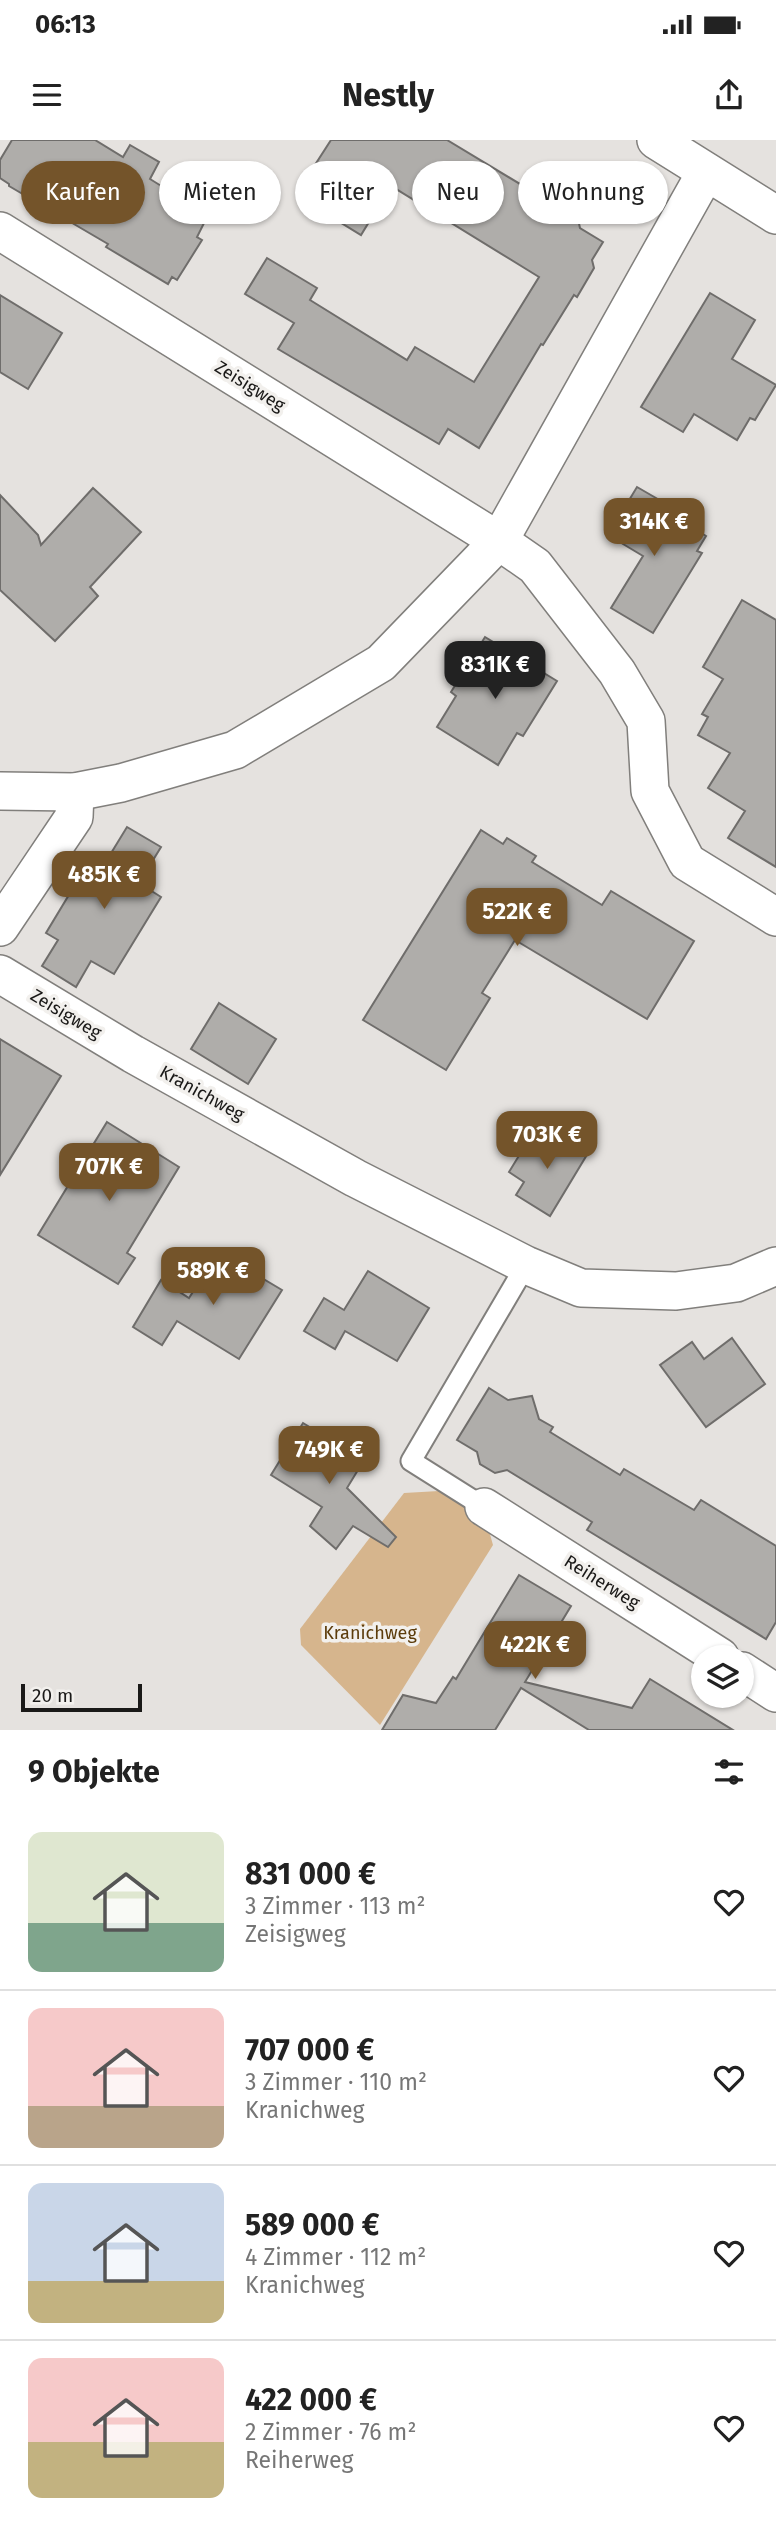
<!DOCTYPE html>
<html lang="de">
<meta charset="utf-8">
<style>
:root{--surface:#fff;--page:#f2f2f2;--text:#222;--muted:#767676;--line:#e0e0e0;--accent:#74542a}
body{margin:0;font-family:"Fira Sans",sans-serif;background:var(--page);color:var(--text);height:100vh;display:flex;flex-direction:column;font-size:26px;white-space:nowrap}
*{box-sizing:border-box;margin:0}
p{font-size:23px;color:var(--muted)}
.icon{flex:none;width:38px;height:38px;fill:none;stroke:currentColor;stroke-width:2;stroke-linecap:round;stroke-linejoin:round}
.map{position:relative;height:1590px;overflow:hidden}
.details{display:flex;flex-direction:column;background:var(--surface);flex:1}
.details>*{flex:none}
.banner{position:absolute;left:21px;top:21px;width:735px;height:63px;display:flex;gap:14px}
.controls{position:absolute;left:691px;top:1505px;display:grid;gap:14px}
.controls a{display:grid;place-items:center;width:63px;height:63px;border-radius:50%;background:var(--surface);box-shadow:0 2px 5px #0004;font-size:35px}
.scale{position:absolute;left:21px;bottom:18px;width:121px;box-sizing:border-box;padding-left:7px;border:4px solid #1a1918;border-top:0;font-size:19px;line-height:24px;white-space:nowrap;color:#1a1918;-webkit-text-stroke:5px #f2f0ed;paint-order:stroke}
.price{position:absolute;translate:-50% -60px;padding:0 16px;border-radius:14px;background:var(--accent);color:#fff;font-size:23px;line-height:46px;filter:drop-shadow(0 2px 4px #0008)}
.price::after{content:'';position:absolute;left:50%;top:42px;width:21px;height:16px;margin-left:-10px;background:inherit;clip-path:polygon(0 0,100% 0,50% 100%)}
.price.current{background:#222;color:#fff}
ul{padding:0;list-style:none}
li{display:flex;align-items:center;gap:21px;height:175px;padding:0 28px}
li+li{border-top:2px solid var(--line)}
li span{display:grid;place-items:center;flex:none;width:196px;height:140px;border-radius:14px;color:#555}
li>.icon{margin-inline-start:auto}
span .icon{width:84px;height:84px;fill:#fffc;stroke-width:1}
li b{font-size:30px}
h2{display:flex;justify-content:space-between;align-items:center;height:84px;padding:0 28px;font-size:30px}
.pill{padding:0 24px;border-radius:32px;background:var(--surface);box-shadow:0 2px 5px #0004;font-size:24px;line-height:63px}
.pill.current{background:var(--accent);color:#fff}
.status{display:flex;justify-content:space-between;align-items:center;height:49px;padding:0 35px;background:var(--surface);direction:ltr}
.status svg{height:19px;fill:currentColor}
header{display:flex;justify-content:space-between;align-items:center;height:91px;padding:0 28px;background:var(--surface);font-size:32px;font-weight:700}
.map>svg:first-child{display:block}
</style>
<div class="status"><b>06:13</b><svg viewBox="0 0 49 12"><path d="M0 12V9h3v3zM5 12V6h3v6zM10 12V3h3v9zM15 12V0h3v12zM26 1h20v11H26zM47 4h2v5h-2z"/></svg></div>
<header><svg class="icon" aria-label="menu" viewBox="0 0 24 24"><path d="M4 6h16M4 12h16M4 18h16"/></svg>Nestly<svg class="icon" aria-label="share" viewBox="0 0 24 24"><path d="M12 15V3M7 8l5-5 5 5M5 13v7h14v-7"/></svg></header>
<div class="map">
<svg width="776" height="1590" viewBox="0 0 776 1590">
<rect width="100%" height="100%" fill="#e5e2df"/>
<path fill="#d6b58d" d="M439 1351 486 1380 493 1405 380 1585 301 1505 300 1489 404 1353Z"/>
<g fill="#afadaa" stroke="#6f6d6b" stroke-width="2">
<path d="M12 0H95L123 17 130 5 159 22 150 39 208 75 197 97 202 100 177 140 172 137 168 144 106 107 108 104 9 46V44L0 38V20Z"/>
<path d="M331 0H447L578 79 580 88 603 102 592 120 594 128 577 157 574 155 543 205 541 204 479 308 448 289 439 304 278 209 294 183 245 154 267 118 317 148 310 160 407 220 415 207 474 242 539 137 391 46 361 95 304 60 329 38 313 28Z"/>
<path d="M710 153 755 180 732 219 776 245 755 280 750 278 737 300 694 274 683 292 641 267Z"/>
<path d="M0 155 62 193 28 249 0 232Z"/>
<path d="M637 347 675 369 672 374 706 396 697 411 702 413 653 493 611 468 643 416 608 395Z"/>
<path d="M93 348 141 392 90 447 98 456 55 501 0 450V355L38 395 41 405Z"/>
<path d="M742 460 776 480V727L728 698 745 671 708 648 730 613 698 595 708 577 702 574 723 539 703 527Z"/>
<path d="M485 497 557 541 523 596 517 593 498 625 437 587 456 556 451 552Z"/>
<path d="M127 687 161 707 139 743 161 757 114 834 91 821 76 847 42 826 58 800 46 793 93 715 105 723Z"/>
<path d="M481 690 503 704 507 698 536 716 532 722 602 765 611 751 694 801 647 879 515 800 482 853 490 858 446 930 363 880Z"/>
<path d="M219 863 276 899 248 944 191 909Z"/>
<path d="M0 899 61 936 0 1035Z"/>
<path d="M107 982 179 1027 127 1113 135 1118 118 1144 38 1095Z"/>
<path d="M554 993 588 1013 550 1076 516 1055 524 1042 509 1032 531 996 547 1005Z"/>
<path d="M218 1112 282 1150 239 1219 177 1181 162 1205 133 1187 161 1140 189 1158Z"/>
<path d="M368 1131 429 1168 397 1221 345 1191 335 1209 304 1191 324 1158 344 1170Z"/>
<path d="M732 1198 765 1244 706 1287 660 1225 692 1202 704 1219Z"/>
<path d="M489 1248 508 1260 532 1256 539 1279 553 1287 550 1292 620 1335 624 1329 694 1370 701 1360 776 1406V1482L766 1499 587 1390 592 1382 507 1330 495 1333 480 1324 477 1312 457 1300Z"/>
<path d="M303 1283 364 1320 347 1348 396 1397 388 1407 353 1386 336 1409 310 1386 322 1367 271 1335Z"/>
<path d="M519 1435 571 1466 525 1542 632 1568 650 1539 733 1590H589L521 1548 495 1590H382L403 1555 436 1563 453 1537 456 1539Z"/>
</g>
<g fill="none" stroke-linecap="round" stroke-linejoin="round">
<g stroke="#817f7c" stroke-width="23">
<path id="service" d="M484 1367 411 1321 526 1125"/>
</g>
<g stroke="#817f7c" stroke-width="40">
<g id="minor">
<path d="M656 0 776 75"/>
<path d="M0 91 499 401 535 426 617 532 646 581 650 651 687 722 776 777"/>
<path d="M0 651 75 652 121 643 235 610 381 523 499 401 706 32"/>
<path d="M0 787 74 677 75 652"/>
<path d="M0 834 133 914 355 1038 526 1125 581 1148 676 1151 736 1143 776 1126"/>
<path d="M484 1367 720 1517"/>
<path d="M742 1531 776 1553"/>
</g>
</g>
<use href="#service" stroke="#fff" stroke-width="19"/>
<use href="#minor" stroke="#fff" stroke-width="37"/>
</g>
<g text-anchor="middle" stroke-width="7" stroke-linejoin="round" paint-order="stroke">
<g font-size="18" fill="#1a1918" stroke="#f2f0ed">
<text transform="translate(250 246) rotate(32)" y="6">Zeisigweg</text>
<text transform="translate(66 874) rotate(31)" y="6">Zeisigweg</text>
<text transform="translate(202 953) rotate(29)" y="6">Kranichweg</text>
<text transform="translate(602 1442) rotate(32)" y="6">Reiherweg</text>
</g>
<g font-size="18" fill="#5c3c0b" stroke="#f2f0ed">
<text x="370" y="1499">Kranichweg</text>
</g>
</g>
</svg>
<div class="controls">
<a><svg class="icon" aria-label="layers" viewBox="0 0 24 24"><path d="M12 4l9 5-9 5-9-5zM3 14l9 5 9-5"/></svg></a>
</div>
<div class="scale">20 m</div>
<b class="price" style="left:654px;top:418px">314K €</b>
<b class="price current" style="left:495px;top:561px">831K €</b>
<b class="price" style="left:104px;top:771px">485K €</b>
<b class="price" style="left:517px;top:808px">522K €</b>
<b class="price" style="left:547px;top:1031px">703K €</b>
<b class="price" style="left:109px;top:1063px">707K €</b>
<b class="price" style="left:213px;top:1167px">589K €</b>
<b class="price" style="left:329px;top:1346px">749K €</b>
<b class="price" style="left:535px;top:1541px">422K €</b>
<div class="banner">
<a class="pill current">Kaufen</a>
<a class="pill">Mieten</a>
<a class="pill">Filter</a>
<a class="pill">Neu</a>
<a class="pill">Wohnung</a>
</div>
</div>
<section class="details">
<h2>9 Objekte<svg class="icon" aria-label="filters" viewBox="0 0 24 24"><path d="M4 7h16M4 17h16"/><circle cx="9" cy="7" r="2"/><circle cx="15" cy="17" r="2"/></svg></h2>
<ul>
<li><span style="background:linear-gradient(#dfe7d0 65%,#7fa58c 0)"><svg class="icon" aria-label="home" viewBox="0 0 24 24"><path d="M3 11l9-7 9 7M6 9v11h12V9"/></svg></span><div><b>831 000 €</b><p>3 Zimmer · 113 m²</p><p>Zeisigweg</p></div><svg class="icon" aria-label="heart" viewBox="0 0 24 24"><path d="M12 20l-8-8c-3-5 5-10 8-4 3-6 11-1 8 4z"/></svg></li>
<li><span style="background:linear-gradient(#f6c9c9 70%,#b9a48a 0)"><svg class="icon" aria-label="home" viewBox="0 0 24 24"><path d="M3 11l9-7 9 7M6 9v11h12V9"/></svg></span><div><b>707 000 €</b><p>3 Zimmer · 110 m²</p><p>Kranichweg</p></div><svg class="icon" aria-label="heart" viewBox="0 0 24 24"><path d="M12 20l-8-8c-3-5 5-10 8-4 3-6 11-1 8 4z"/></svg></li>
<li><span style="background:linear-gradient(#c9d6e8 70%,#c2b280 0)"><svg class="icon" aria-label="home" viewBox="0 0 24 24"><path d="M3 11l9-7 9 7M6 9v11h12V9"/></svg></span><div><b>589 000 €</b><p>4 Zimmer · 112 m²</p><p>Kranichweg</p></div><svg class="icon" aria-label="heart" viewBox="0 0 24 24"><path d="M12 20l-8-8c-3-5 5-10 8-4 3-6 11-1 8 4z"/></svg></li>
<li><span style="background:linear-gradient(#f6c9c9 60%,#c2b280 0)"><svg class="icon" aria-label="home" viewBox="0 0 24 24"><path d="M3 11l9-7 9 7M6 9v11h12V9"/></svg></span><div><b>422 000 €</b><p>2 Zimmer · 76 m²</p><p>Reiherweg</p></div><svg class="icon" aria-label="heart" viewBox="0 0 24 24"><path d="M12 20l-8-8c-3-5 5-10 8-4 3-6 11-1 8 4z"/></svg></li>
</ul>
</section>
